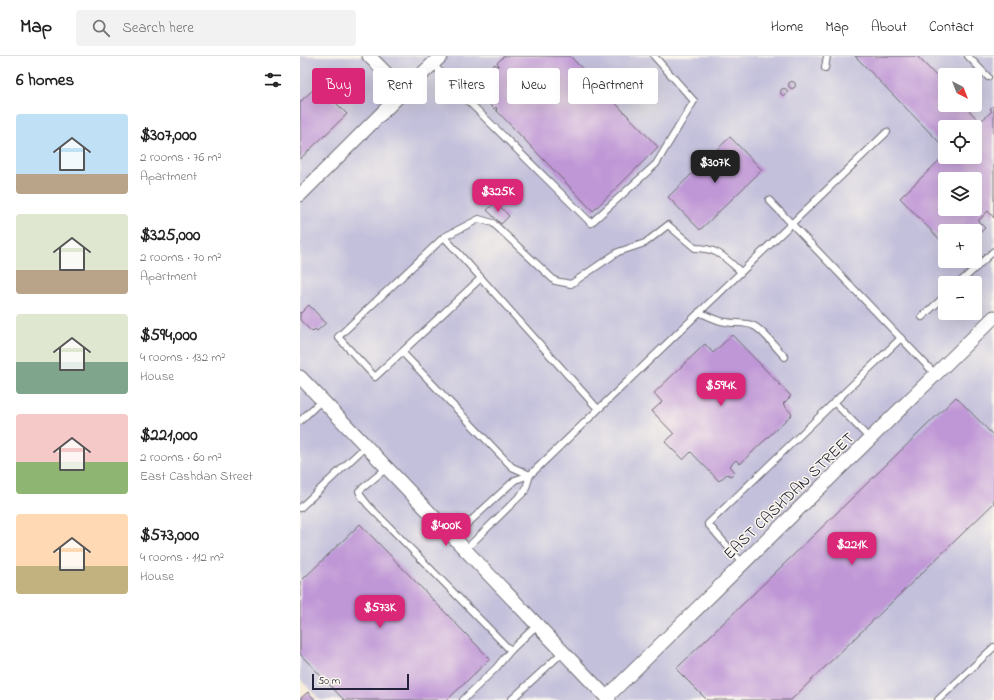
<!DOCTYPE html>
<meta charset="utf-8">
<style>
:root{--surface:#fff;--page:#f2f2f2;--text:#222;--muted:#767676;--line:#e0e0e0;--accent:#db2777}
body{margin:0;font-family:"Indie Flower",sans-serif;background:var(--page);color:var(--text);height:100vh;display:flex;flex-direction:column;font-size:15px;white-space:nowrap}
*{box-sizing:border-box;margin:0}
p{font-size:13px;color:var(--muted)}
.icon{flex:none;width:22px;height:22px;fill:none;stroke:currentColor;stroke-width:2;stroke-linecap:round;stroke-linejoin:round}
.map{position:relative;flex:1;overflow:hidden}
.details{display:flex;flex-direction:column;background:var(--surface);width:300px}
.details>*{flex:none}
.banner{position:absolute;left:12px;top:12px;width:380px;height:36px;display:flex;gap:8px}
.needle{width:26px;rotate:138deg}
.controls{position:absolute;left:638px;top:12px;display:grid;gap:8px}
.controls a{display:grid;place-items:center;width:44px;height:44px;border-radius:4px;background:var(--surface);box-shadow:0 4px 16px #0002;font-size:20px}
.scale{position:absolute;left:12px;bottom:10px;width:97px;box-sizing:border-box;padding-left:4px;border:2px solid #22223b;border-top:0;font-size:11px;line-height:14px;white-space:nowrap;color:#22223b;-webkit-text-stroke:3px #fbf7ec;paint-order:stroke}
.price{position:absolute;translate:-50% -34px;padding:0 9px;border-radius:8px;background:var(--accent);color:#fff;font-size:13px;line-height:26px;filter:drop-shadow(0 1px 2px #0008)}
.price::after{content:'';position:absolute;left:50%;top:24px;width:12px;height:9px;margin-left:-6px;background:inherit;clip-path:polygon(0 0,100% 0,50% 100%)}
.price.active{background:#222;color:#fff}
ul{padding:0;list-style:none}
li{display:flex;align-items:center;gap:12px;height:100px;padding:0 16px}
li span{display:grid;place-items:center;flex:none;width:112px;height:80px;border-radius:4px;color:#555}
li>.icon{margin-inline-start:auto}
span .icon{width:48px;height:48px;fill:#fffc;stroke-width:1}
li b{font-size:17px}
h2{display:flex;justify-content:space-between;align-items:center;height:48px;padding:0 16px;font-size:17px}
.chip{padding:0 14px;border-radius:4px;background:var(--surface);box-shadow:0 4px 16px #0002;font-size:14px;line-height:36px}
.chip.active{background:var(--accent);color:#fff}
header{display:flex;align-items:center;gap:24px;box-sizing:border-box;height:56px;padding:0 20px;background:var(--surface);border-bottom:1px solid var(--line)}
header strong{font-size:19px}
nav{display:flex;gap:22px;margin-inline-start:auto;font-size:14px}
.search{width:280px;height:36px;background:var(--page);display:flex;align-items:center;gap:10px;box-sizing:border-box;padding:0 14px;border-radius:4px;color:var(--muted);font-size:15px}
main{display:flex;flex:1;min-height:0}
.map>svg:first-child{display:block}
</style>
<header>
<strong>Map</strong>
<div class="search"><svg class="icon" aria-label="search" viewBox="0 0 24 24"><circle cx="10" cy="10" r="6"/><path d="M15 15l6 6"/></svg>Search here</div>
<nav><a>Home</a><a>Map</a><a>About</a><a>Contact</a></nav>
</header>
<main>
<section class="details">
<h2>6 homes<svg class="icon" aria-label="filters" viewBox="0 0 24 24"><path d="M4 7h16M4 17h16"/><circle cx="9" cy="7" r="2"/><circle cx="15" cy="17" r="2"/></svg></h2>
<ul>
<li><span style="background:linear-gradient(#bfe0f5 75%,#b9a48a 0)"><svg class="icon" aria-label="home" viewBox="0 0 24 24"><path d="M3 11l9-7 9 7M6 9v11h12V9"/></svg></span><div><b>$307,000</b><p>2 rooms · 76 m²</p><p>Apartment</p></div></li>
<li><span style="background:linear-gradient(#dfe7d0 70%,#b9a48a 0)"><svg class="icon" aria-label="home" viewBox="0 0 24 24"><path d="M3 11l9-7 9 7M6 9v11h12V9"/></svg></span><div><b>$325,000</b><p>2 rooms · 70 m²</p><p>Apartment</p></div></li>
<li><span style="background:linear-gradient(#dfe7d0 60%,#7fa58c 0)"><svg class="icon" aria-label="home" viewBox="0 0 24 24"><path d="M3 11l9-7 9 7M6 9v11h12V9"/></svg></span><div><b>$594,000</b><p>4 rooms · 132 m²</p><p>House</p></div></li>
<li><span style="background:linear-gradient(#f6c9c9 60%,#8fb573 0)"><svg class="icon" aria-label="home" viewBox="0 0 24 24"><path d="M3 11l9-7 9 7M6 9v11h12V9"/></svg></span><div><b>$221,000</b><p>2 rooms · 60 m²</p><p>East Cashdan Street</p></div></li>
<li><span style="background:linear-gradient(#ffd9b3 65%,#c2b280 0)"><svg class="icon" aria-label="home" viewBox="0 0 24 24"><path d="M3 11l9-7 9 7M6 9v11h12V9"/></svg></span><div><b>$573,000</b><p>4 rooms · 112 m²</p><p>House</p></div></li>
</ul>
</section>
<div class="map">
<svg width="694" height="644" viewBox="0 0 694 644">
<rect width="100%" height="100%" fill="#fbf7ec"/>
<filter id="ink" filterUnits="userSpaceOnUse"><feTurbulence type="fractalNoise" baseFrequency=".025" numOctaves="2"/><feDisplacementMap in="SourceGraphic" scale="8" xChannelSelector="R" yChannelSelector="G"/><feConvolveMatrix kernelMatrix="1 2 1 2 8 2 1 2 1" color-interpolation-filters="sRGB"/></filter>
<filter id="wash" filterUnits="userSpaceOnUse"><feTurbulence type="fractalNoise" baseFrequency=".012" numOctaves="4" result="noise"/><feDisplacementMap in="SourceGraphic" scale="16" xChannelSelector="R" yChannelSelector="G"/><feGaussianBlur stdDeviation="0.9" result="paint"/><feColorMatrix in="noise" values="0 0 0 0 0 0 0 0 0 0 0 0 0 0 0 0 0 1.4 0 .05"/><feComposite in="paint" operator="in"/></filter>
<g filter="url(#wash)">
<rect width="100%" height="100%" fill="#f7ebd8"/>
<path fill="#c3c0db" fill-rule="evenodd" d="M0 0H694V644H20L0 623ZM645 19H675V49H645ZM645 71H675V101H645ZM645 123H675V153H645ZM645 175H675V205H645ZM645 227H675V257H645Z"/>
<g id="blocks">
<g fill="#bf97d6" fill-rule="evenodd">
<path d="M204 0H270L358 91 293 155 196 54 197 53 196 51 194 53 172 31 195 8 197 10 199 9 197 7Z"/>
<path d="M555 0H617L645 29V49H664L680 66 692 55 690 53 693 50 694 52V162L688 155 678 165 685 172 680 177H678L675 180V175H645V189L600 142 645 99V101H675V71H645V92ZM645 123H675V153H645Z"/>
<circle cx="492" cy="29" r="3.5"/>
<path d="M18 29 47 58 0 103V46Z"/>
<circle cx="484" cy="36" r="3.5"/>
<path d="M430 81 462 114 400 174 368 141Z"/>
<path d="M196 146 209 160 201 168 187 154Z"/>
<path d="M9 249 26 267 17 275 15 273 12 276 0 264V256L1 257Z"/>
<path d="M432 279 491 340 483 348 492 358 440 408 436 404 430 410 435 416 431 420 427 418 419 425 391 396 383 404 365 386 374 378 352 355 362 346 354 337 405 288 413 297Z"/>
<path d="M656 341 694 380V447L491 644H407L376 613Z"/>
<path d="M60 468 190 603 147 644H44L0 598V526Z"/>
<path d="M8 636 15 644H0V643Z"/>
</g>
</g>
</g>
<g filter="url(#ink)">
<use href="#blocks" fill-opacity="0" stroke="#6d6872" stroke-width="1"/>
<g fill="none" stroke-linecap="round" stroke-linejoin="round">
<g stroke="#6d6872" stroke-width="8">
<g id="lane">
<path d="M668 0 688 21"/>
<path d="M133 8 161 38 291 167 356 108 394 45 354 0"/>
<path d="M525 12 527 0"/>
<path d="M469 144 636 319"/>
<path d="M144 181 179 163 193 167 255 225 271 228 318 196 345 187 368 169 395 192C418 192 425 202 441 216"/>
<path d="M181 222 298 353"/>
<path d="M659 227 694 195"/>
<path d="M399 256C408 260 416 265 426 266 435 268 445 266 454 270 463 274 477 293 485 301"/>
<path d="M622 261 645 240"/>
<path d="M102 296 181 222 144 181 38 281 75 321 102 296 212 411 230 419"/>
<path d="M534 346 570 383"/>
<path d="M0 365 22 344"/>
<path d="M87 412 59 435 61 440 68 449 207 591 211 594 237 569"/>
<path d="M0 452 66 390"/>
<path d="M153 481 215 424 230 419 587 76"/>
<path d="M165 494 225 435 230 419"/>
<path d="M443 508 408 468 601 282"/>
<path d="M163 644 196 612 211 594"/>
<path d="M211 644 263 596"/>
<path d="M638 644 694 591"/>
</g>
</g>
<g stroke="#6d6872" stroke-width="15">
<g id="street">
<path d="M69 0 104 35"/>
<path d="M0 139 104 35 141 0"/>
<path d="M0 321 309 644"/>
<path d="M307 641 694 261"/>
</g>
</g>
<use href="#lane" stroke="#fff" stroke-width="6"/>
<use href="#street" stroke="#fff" stroke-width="13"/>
</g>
</g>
<g text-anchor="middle" stroke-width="3" stroke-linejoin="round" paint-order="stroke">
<g font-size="16" fill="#22223b" stroke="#fbf7ec">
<text transform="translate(488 439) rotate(-44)" y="6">EAST CASHDAN STREET</text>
</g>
</g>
</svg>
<div class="controls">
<a><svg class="needle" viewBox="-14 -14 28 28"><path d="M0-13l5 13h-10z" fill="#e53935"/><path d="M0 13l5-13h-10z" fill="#767676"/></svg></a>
<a><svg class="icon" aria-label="locate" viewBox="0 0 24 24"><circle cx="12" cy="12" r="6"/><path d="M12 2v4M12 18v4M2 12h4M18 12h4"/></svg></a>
<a><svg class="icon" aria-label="layers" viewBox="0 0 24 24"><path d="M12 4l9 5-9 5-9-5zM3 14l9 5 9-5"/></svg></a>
<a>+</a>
<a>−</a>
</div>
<div class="scale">50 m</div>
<b class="price active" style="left:415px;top:128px">$307K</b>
<b class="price" style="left:198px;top:157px">$325K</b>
<b class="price" style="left:421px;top:351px">$594K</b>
<b class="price" style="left:146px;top:491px">$400K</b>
<b class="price" style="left:552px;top:510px">$221K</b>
<b class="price" style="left:80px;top:573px">$573K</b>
<div class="banner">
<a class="chip active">Buy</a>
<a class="chip">Rent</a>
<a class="chip">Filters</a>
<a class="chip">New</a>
<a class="chip">Apartment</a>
</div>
</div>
</main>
